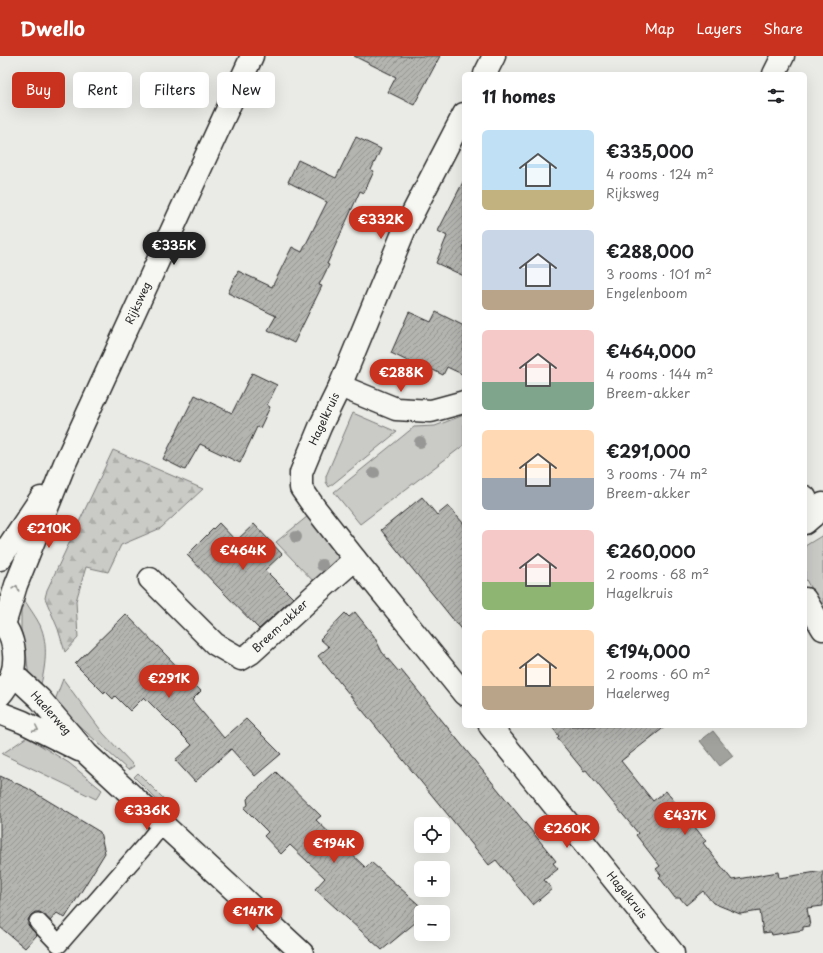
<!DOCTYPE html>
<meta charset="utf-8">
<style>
:root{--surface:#fff;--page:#f6f6f6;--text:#202124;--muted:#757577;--accent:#c8321e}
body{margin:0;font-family:"Playpen Sans",sans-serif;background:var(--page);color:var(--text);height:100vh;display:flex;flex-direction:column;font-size:15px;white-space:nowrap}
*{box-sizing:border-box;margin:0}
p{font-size:13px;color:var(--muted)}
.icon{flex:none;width:22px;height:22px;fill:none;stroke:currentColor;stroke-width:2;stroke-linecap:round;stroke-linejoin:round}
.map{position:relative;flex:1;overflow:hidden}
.details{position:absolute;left:462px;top:16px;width:345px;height:656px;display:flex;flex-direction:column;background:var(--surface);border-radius:6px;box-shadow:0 4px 16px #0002}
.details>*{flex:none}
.top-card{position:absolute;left:12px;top:16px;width:380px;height:36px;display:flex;gap:8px}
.fabs{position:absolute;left:414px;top:761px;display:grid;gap:8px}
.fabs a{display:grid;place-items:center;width:36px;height:36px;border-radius:6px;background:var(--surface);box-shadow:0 4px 16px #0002;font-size:20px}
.price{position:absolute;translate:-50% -34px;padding:0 9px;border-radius:14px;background:var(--accent);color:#fff;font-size:13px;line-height:26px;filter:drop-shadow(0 1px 2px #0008)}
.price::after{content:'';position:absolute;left:50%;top:24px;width:12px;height:9px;margin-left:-6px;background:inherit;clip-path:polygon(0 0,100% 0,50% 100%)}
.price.on{background:#222;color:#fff}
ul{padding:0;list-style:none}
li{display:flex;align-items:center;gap:12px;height:100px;padding:0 20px}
li span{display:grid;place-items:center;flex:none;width:112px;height:80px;border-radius:6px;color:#555}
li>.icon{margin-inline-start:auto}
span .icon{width:48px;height:48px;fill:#fffc;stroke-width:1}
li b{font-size:17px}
h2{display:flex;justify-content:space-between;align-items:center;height:48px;padding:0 20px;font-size:17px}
.pill{padding:0 14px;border-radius:6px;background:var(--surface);box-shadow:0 4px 16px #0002;font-size:14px;line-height:36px}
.pill.on{background:var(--accent);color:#fff}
header{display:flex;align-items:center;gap:24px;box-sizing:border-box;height:56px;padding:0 20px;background:var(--accent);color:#fff}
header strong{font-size:19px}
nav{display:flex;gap:22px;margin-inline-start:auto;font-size:14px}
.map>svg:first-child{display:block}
</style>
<header>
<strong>Dwello</strong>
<nav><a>Map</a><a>Layers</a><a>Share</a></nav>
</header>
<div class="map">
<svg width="823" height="897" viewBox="0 0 823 897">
<defs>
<pattern id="forest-firs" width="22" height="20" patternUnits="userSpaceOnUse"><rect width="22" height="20" fill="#cacac7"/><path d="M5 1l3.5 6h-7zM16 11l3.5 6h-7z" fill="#aeaeab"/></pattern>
<pattern id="building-hatch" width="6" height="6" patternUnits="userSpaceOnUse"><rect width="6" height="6" fill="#b4b4b1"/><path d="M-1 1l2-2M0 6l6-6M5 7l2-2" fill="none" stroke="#939390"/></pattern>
</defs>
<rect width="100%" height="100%" fill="#eaeae6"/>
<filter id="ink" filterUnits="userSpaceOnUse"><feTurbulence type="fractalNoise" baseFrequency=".025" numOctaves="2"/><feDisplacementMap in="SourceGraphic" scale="8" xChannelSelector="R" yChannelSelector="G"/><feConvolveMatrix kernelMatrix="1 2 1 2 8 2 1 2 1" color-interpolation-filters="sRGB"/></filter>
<g filter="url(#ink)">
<g fill="#cacac7" stroke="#7a7a79">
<path d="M353 357 397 376 329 431 326 426V420Z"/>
<path d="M464 359V389L360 468 334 436 414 371 435 370Z"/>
<path d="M308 460 342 503 316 528 276 486Z"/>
<path d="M823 479V555L805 522V490Z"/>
<path d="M25 545C30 553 36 561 40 569 49 589 45 613 40 632L31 623 28 614 26 595 21 574V554L23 546Z"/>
<path d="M63 623 103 677 134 710 128 714 54 647Z"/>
<path d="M27 681 69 707 102 734 96 743 2 698Z"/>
<path d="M138 717 172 751 168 755 134 721Z"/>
</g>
<path fill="url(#forest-firs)" stroke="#7a7a79" d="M113 394 203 433 161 472 121 489 108 516 86 511 76 545 78 582 65 596 58 573 45 542 47 534Z"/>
<path fill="#a1a19e" stroke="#727270" d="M713 675 733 700 720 710 700 685Z"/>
<g fill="url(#building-hatch)" stroke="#2b2b2b">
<path d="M354 0H440L414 49 388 36 396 21Z"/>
<path d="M356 81 381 93 371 114 374 115 364 137 360 135 327 208 329 209 319 229 322 230 294 287 268 274 276 260 228 237 238 215 272 231 292 191 302 196 327 146 288 126 298 104 336 122Z"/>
<path d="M464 124V220L436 207 447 180 438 175Z"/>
<path d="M409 256 431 266 436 256 464 270V319L447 311 443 319 427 311 426 314 391 297Z"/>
<path d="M252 317 277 329 267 349 270 351 260 372 257 371 240 407 200 388 185 414 163 403 195 339 232 357Z"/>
<path d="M422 441 437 459 448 450 464 468V577L381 474Z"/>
<path d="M219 467 236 485 254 468 282 498 265 514 293 542 259 573 187 499Z"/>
<path d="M355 556 374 580 382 596 399 616 401 614 556 805 553 807 558 813 544 824 552 833 533 849 496 804 489 809 318 600 329 591 320 583 345 557 349 561Z"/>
<path d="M126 558 201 635 192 644 224 682 246 663 281 698 255 720 231 693 195 726 175 704 192 689 144 641 130 655 115 640 113 643 105 635 104 637 75 608Z"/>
<path d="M551 670H666L621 705 653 745 666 735 706 785 703 787 732 824 778 816 779 822 823 815V850L807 852 810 870 803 871V874L772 879 771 876 763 877 760 855 740 858 713 847 703 835 686 849 680 842H675L659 821 661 819 656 813 660 810 636 779 638 777 586 714 584 715 557 682 559 680Z"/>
<path d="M276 716 321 760 316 764 366 812 371 806 427 856H421V862L382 894 315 833 325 822 290 789 281 798 264 780 268 776 244 752 248 749 247 743Z"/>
<path d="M0 720 27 732 100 776 105 797 65 862 57 857 50 865 40 856H35L31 859 28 864V869L37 879 25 892 0 871Z"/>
</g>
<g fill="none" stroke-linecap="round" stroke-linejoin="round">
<g stroke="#2b2b2b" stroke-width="20">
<path id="service" d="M38 866 59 888 148 786 163 767"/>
</g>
<g stroke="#2b2b2b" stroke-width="25">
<g id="minor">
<path d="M485 18 494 0"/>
<path d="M774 18 783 0"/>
<path d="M464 58 406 170 340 330 320 371 301 417V432L315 452 355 503 464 638"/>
<path d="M340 330 396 353 431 355 464 346"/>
<path d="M805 441 813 460"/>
<path d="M805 467 813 460 823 448"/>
<path d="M150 523 215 588 241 603 251 597 318 536 355 503"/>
<path d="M805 543 823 573"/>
<path d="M490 670 673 897"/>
</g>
</g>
<g stroke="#2b2b2b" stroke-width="25">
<g id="tertiary">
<path d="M12 617 40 643 87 698 302 897"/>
<path d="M0 657 23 666 79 694"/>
</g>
</g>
<g stroke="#2b2b2b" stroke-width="25">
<g id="secondary">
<path d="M0 503 41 442"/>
<path d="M0 563C18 585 20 617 0 639"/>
<path d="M4 569 16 529 65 407 252 0"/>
</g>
</g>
<use href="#service" stroke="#f6f6f2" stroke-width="17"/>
<use href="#minor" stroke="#f6f6f2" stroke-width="22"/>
<use href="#tertiary" stroke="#f6f6f2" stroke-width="22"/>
<use href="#secondary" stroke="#f6f6f2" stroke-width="22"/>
</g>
<g fill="#979795">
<circle cx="420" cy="386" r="6"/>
<circle cx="374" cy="417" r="6"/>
<circle cx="296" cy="481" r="6"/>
<circle cx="322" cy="509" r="6"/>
</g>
<defs><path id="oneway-chevron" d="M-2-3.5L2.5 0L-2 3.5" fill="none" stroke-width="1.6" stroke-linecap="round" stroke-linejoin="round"/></defs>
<g stroke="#90908e">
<use href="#oneway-chevron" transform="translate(16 532) rotate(-72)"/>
<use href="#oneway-chevron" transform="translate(36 673) rotate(26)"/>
</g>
</g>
<g text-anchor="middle" stroke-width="3" stroke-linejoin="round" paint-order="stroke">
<g font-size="11" fill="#2b2b2b" stroke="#f6f6f2">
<text transform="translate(138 247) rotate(-65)" y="4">Rijksweg</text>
<text transform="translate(324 363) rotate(-65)" y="4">Hagelkruis</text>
<text transform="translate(280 570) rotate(-43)" y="4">Breem-akker</text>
<text transform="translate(51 657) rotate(48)" y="4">Haelerweg</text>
<text transform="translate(627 839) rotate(51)" y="4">Hagelkruis</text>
</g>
</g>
</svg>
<div class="fabs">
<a><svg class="icon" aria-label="locate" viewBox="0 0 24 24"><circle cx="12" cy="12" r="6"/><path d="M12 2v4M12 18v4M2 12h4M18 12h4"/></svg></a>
<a>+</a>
<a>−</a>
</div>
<b class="price" style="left:381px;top:184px">€332K</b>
<b class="price on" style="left:174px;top:210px">€335K</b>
<b class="price" style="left:401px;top:337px">€288K</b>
<b class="price" style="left:49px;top:493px">€210K</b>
<b class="price" style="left:243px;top:515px">€464K</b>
<b class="price" style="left:169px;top:643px">€291K</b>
<b class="price" style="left:147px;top:775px">€336K</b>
<b class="price" style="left:685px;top:780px">€437K</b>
<b class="price" style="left:567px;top:793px">€260K</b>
<b class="price" style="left:334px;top:808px">€194K</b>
<b class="price" style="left:253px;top:876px">€147K</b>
<div class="top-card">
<a class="pill on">Buy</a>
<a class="pill">Rent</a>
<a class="pill">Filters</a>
<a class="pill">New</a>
</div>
<section class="details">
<h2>11 homes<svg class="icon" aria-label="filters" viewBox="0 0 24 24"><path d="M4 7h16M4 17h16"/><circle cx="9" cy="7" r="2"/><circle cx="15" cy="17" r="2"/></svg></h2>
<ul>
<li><span style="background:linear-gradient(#bfe0f5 75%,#c2b280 0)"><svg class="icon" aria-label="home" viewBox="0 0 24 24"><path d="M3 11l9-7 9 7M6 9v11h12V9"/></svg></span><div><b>€335,000</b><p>4 rooms · 124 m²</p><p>Rijksweg</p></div></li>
<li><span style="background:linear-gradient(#c9d6e8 75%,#b9a48a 0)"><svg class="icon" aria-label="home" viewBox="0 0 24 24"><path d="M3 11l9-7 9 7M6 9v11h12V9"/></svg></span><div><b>€288,000</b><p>3 rooms · 101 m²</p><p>Engelenboom</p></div></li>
<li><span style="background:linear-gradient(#f6c9c9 65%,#7fa58c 0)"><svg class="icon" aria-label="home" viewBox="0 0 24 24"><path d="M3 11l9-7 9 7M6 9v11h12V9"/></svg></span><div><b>€464,000</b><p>4 rooms · 144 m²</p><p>Breem-akker</p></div></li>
<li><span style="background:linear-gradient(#ffd9b3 60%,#9aa5b1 0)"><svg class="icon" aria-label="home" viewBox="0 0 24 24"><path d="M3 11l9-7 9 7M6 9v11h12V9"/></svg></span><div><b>€291,000</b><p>3 rooms · 74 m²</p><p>Breem-akker</p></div></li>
<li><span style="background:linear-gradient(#f6c9c9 65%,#8fb573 0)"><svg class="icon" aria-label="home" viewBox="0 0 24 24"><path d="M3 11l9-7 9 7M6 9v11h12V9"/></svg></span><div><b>€260,000</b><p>2 rooms · 68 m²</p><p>Hagelkruis</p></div></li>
<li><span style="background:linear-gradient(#ffd9b3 70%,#b9a48a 0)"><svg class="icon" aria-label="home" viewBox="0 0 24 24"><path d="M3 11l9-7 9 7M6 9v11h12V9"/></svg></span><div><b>€194,000</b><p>2 rooms · 60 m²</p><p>Haelerweg</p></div></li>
</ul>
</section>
</div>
